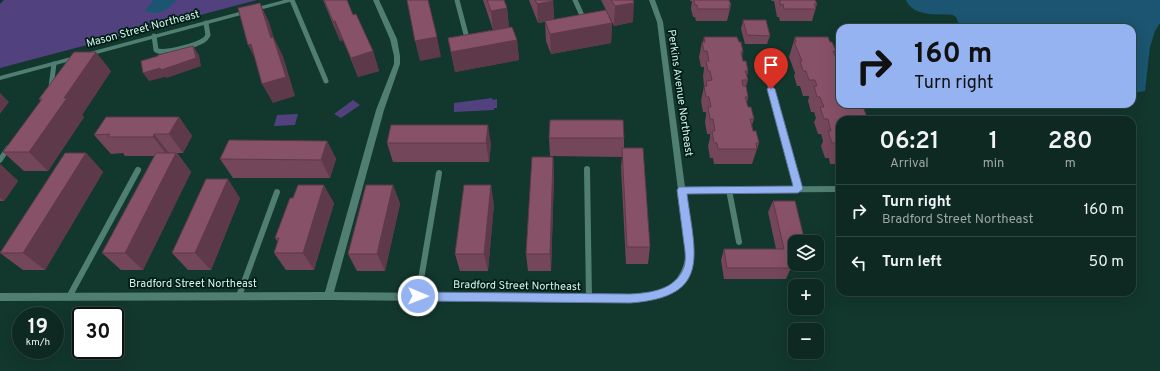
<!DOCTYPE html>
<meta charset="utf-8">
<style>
:root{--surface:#0e2922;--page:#17312a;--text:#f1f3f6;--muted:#9ba6a5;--line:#2e4540}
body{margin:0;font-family:Overpass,sans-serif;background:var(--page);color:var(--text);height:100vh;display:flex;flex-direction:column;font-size:15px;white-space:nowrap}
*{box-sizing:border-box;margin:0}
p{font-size:13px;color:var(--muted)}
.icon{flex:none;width:22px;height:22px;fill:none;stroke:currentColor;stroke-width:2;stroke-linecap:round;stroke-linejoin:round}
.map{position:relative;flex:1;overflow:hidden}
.drawer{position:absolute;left:836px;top:116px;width:300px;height:180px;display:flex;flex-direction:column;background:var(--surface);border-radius:12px;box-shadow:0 4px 16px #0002,0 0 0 1px var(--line)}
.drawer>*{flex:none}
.banner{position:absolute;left:836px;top:24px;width:300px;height:84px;border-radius:12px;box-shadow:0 4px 16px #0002,0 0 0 1px var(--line);background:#95b2f1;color:#111;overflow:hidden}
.buttons{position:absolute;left:788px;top:235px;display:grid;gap:8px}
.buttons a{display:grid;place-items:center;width:36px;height:36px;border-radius:8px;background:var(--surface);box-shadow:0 4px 16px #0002,0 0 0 1px var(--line);font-size:20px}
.speed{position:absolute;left:12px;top:307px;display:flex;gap:8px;font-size:20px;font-weight:700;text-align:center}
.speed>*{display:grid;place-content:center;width:52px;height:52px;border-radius:50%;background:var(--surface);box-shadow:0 4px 16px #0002,0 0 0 1px var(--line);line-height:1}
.speed small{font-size:10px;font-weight:400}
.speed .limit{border:2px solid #111;border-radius:6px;background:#fff;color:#111}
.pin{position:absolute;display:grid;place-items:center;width:34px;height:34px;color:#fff;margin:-41px -17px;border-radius:50% 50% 50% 0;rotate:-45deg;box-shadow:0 0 4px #0007}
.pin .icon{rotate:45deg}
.me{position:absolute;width:44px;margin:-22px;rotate:91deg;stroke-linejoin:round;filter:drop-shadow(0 0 3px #0008)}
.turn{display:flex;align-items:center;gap:14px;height:84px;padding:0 12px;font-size:18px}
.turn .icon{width:52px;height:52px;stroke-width:2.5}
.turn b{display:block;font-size:28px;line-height:34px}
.eta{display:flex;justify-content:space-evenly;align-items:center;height:68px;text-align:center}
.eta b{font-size:24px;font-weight:600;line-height:28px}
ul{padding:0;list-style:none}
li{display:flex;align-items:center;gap:12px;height:52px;padding:0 12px;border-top:1px solid var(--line)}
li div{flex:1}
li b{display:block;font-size:15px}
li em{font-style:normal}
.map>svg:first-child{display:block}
.green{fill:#51417f}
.water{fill:#1b5571}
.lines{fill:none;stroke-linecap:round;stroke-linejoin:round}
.service-far1{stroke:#507f71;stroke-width:5}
.service{stroke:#507f71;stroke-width:6}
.minor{fill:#507f71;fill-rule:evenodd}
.wall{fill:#744659}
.shaded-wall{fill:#5e3949}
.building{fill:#875168;stroke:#5e3949}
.route{fill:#95b2f1;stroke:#61749d}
.labels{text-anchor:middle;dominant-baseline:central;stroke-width:3.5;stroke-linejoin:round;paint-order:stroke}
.street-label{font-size:11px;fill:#d3f6ea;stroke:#011d16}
</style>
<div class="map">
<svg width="1160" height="371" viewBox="0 0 1160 371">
<rect width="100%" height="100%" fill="#12372d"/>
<!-- green -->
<path class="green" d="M4,0H257L0,68V4Z
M492,98L493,100L497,99V108H494V110L454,112V103Z
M353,100L360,105L341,118L334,114Z
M298,114L295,125L274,126L277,115Z"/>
<!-- water -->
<path class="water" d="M153,0H176C167,11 158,16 145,11Z
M906,0H1160V23L1155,31L1150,47L1145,91L1132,93V28H960L956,17L953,15C937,14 913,17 906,0Z"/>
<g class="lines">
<!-- service-far1 -->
<path class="service-far1" d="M292,0L326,81
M457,0L468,42
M575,0L585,22
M154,36L156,50C163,55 197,45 204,40C206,39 207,37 208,35L206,23
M763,60L791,165
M51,87L54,64
M0,160L8,148"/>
<!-- service -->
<path class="service" d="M791,164L798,189
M587,169L589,298
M729,190L739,242
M239,296L277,192
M69,297L138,170
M418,297L439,173"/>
<!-- minor -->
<path class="minor" d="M284,0H294L293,1L0,80V76Z
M373,0H379L397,39L400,56V64L384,110L334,292L630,295C661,292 680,289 686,254L657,22L649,0H655L663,22L685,187L840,186V192L686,193C694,254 711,296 630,303L328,300L0,301V293L325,292L376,110L394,64V56L390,39Z"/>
</g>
<!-- wall -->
<path class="wall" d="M323,0H347L353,15L373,51L379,71L358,77L343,40L340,41Z
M483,0H504L507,8L509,27L517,40L519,60L455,72L448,38L493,30Z
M529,0H553L554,20L612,23L611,43L551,54L546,41L545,22L538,23Z
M601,0H633V22L614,26Z
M690,0H729L731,5L727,21H696L695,17H693L691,9L692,1H690Z
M771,0H815L817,4L812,21H780L779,17H777L774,1H772Z
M743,20L770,36L767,44H745L741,29Z
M704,37L739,42L743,52L742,57L743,61L748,71L747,76L748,80L746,86L748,97L747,103L748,107L754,119L752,125L753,131L759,143L752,164H714L713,158H710L708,146L710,138V134H707L705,122L706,115V112H703L701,101L704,86L703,76L704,69V67H701L699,57L702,42H703Z
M795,37L830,42L836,51L835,55L840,104L860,107L868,119V120H840V164H830L829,158H825L821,146L823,141L821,134H818L814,122L816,118L814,112H811L808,101L809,97V96H803L800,86H797L794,76L795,73L789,57Z
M111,71L82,115L84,117L48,171H24L3,152L41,101L39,99Z
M179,117L192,136L183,153H177L191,172L143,270H121L102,253L155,156H125L123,153L111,154L94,135Z
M391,125L491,144L489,162H393L387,143Z
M549,138H624V148L650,247L648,264H626L621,167L622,157L550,156Z
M327,141L336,159L330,178H233L220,159Z
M86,153L103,172L45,270H23L0,253Z
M553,157L554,176L551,271H528L526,254Z
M0,164L18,181L4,201H0Z
M393,185L400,204L385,271H357L348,254Z
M240,198L211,270H188L172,253Z
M773,201L795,242V262H790L791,268L786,279H724L721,260L724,249H776L768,212Z
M334,203L314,270H286L274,253L278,242L275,238Z
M494,204L488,271H460L455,254Z"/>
<!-- shaded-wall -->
<path class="shaded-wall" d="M553,1L554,20L538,23L537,4Z
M260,3L269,22L274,38L283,56L295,96L273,103L262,84Z
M634,3L633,22L614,26L615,6Z
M507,8L509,28L493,31L491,11Z
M333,21H335L343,40L340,41Z
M612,23L611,43L551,54L550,34Z
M437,37L441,57L420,61L415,41Z
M517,40L519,60L455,72L451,52Z
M251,44L258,64L248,45Z
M193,46L199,55L201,66L167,78L165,77L149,81L143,73Z
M373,51L379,71L358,77L351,58Z
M96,52L111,71L82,115L84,117L48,171L29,152L64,98Z
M0,93L9,102L0,114Z
M179,117L192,136L183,153L169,134Z
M488,125L491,144L489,162L486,143Z
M154,134L169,153L168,156L153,137Z
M327,141L336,159L330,178L321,160Z
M86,153L103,172L45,270L23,253Z
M176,153L191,172L143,270L125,253Z
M553,157L554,176L551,271L550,254Z
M0,164L18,181L4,201L0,198Z
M228,179L240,198L211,270L195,253Z
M324,185L334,203L314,270L303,253Z
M393,185L400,204L385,271L377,254Z
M491,185L494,204L488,271L484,254Z"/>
<!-- building -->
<path class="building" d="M324,0H347L353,15L356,14L373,51L351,58L335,21H333Z
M407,0H428L437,37L415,41Z
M487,0H504L507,8L491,11Z
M535,0H553V1L537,4Z
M611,0H633L634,3L615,6Z
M694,0H729L731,5H729L730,9H698L697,5H695Z
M780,0H815L817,4H814L816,9H784L783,4L780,5Z
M260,3L271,38L273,37L286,77L262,84L251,44L248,45L238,8Z
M606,10L612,23L550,34L545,21Z
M743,20H766L770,36L747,35Z
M512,27L517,40L451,52L448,38Z
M704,37H737L739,42H741L743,52H741L743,61H746L748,71H745L748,80H742L743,86H746L748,97H745L748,107H751L754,119H750L753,131H756L759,143H756L757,149H718L717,143H714L712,131H715L713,119H710L708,107H711L709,97H706L704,86H707L706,81L712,80L710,71H708L706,61H709L707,51H704L702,42H705Z
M795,37H828L830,42H832L836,51H833L837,61H840V104H859L860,107H863L868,119H865V120H840V149H838L835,143H832L828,131H831L828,119H824L820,107H824L820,97H817L814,86H817L815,80H809L806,71H803L800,61H802L794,42H796Z
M193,46L196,58L161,70L160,68L143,73L141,61L158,56V55Z
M74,52H96L64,98H67L29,152H3L42,99H39Z
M106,117H179L169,134H154L153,137H108L110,134L94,135Z
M550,120H623L624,138H549Z
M391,125H488L486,143H387Z
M229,140L327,141L321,160L220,159Z
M622,148H643L650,247H627Z
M65,153H86L23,253H0Z
M156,153H176L125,253H102Z
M532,157H553L550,254H526Z
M206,179H228L195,253H172Z
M298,185H324L303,253H274L279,238H275L290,198H293Z
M366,185H393L377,254H348Z
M464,185H491L484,254H455Z
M773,201H795L805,242H795V251H787L791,268H727L724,249H784Z"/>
<!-- route -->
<path class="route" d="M771,86L775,89L803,189L798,193L687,194C695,255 712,297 630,303L418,301L414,300L413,296L414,293L418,292L630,294C650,293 676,290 684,267C687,257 684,246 683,236C681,221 679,205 677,190L679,187L793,186L767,89Z"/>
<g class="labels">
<!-- street labels -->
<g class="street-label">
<text transform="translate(143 29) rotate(-15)">Mason Street Northeast</text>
<text transform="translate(680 93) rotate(82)">Perkins Avenue Northeast</text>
<text x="193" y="284">Bradford Street Northeast</text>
<text transform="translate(517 286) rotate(1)">Bradford Street Northeast</text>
</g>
</g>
</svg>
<div class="buttons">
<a><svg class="icon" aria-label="layers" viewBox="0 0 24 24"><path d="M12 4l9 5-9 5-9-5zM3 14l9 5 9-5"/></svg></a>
<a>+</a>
<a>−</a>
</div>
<div class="speed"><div>19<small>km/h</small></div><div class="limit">30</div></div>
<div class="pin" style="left:771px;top:89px;background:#d93025"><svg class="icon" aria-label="arrive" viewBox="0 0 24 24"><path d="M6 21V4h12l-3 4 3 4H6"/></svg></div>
<svg class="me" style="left:418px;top:296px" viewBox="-20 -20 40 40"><circle r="17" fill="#95b2f1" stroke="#fff" stroke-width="3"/><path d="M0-11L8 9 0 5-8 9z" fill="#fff"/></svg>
<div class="banner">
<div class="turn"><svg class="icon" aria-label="right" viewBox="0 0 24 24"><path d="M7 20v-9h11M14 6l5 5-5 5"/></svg><div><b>160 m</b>Turn right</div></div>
</div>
<section class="drawer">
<div class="eta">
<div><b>06:21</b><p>Arrival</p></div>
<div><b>1</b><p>min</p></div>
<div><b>280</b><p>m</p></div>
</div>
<ul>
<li><svg class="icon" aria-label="right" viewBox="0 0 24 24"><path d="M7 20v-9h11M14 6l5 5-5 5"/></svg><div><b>Turn right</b><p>Bradford Street Northeast</p></div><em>160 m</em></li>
<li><svg class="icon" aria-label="left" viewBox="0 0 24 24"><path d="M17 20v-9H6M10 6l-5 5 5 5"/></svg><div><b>Turn left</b></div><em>50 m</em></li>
</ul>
</section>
</div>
